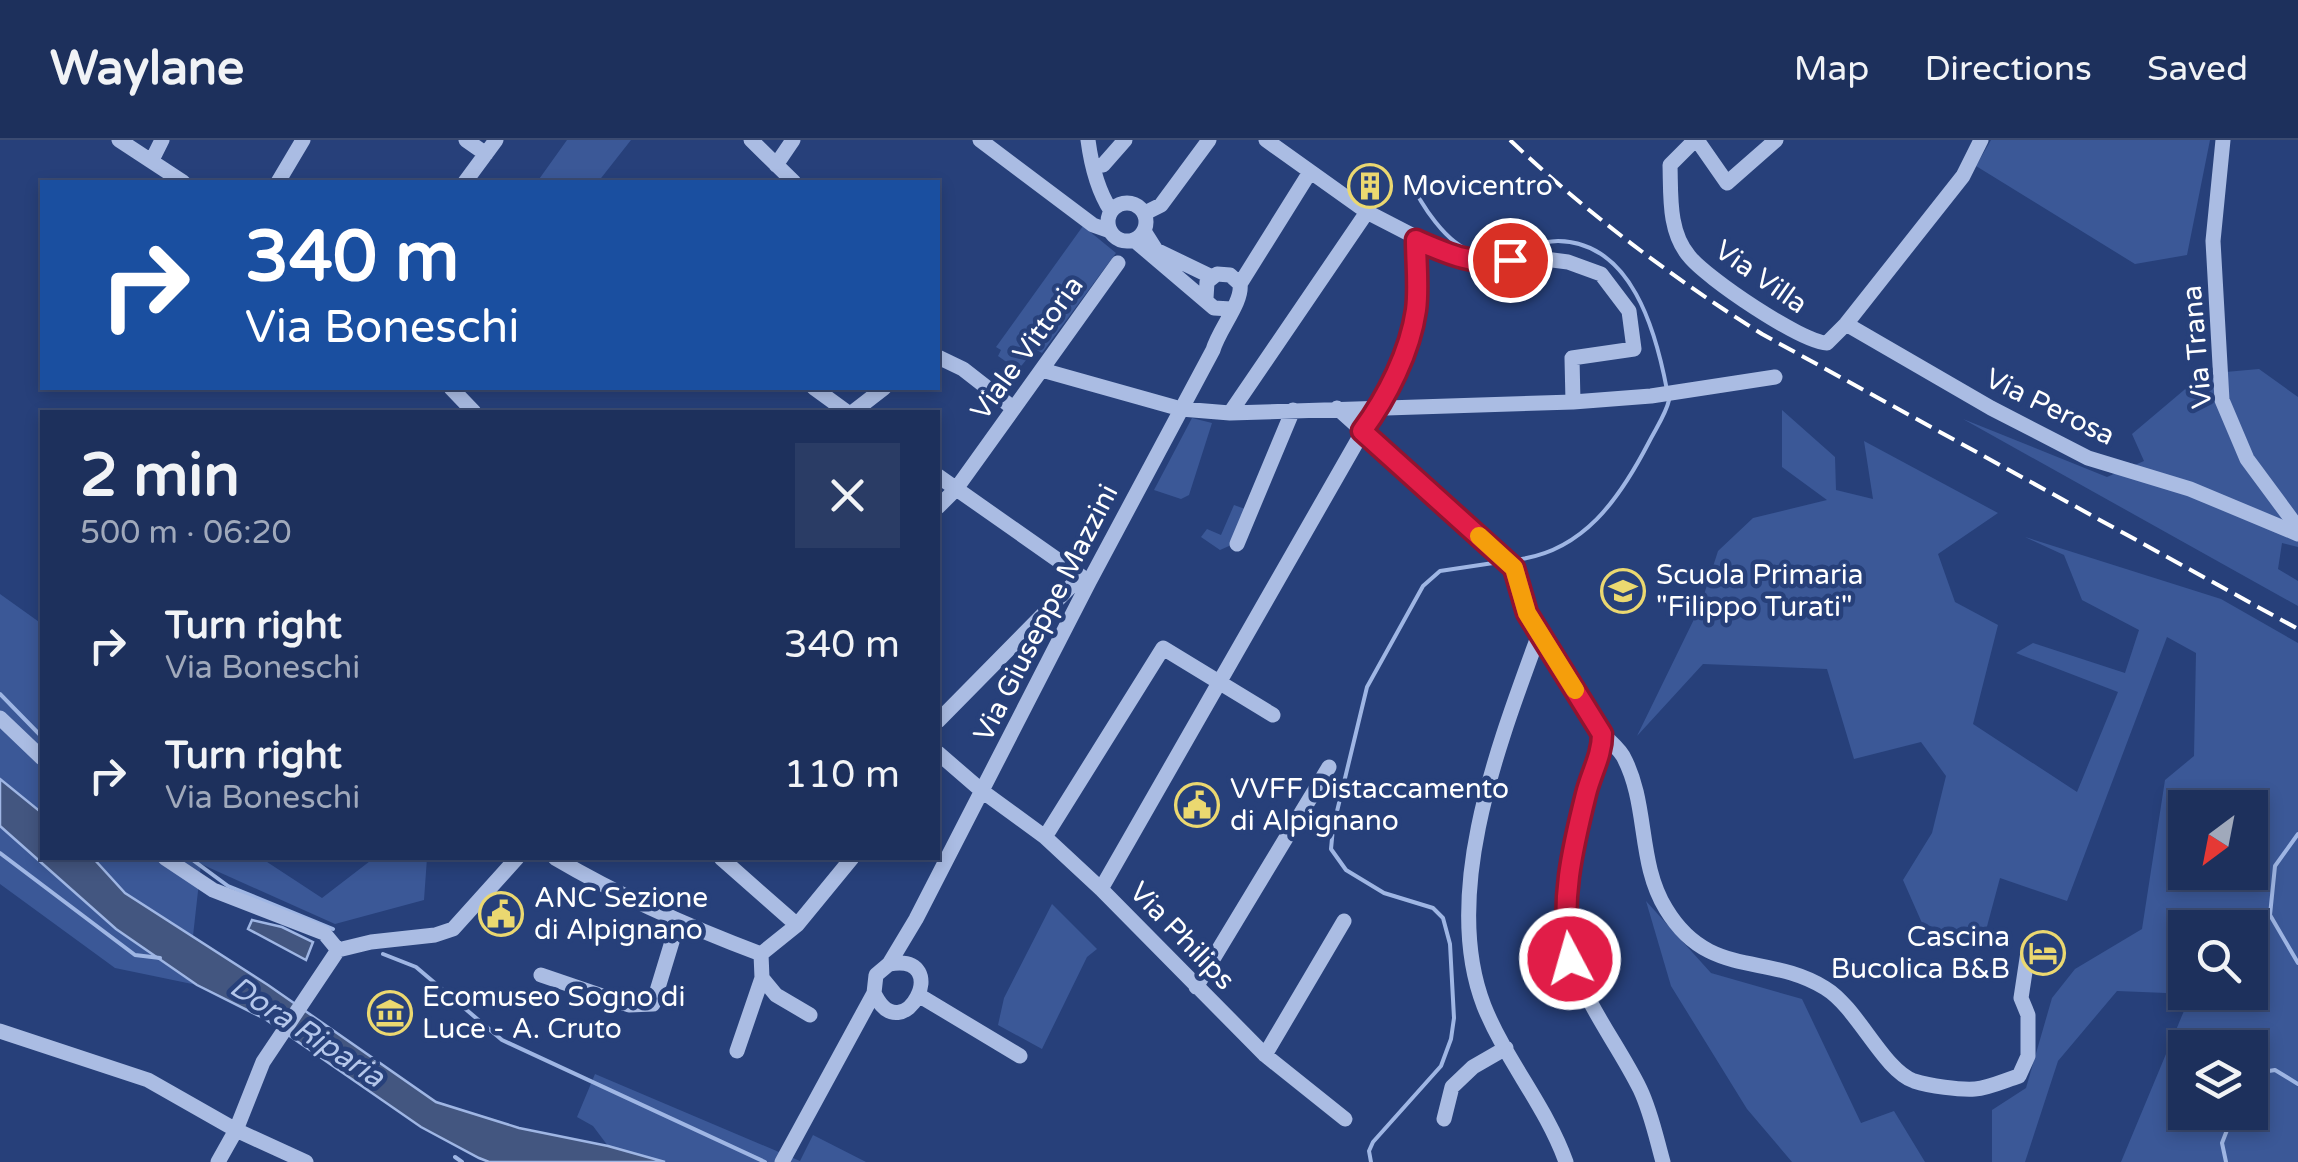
<!DOCTYPE html>
<meta charset="utf-8">
<style>
:root{--surface:#1d305c;--page:#2a3c65;--text:#f1f3f6;--muted:#a0a9bb;--line:#3b4b72}
body{margin:0;font-family:"Varela Round",sans-serif;background:var(--page);color:var(--text);height:100vh;display:flex;flex-direction:column;font-size:38px;white-space:nowrap}
*{box-sizing:border-box;margin:0}
p{font-size:32px;color:var(--muted)}
.icon{flex:none;width:55px;height:55px;fill:none;stroke:currentColor;stroke-width:2;stroke-linecap:round;stroke-linejoin:round}
.map{position:relative;flex:1;overflow:hidden}
.side{position:absolute;left:40px;top:270px;width:900px;height:450px;display:flex;flex-direction:column;background:var(--surface);border-radius:0px;box-shadow:0 5px 15px #0003,0 0 0 2px var(--line)}
.side>*{flex:none}
.guide{position:absolute;left:40px;top:40px;width:900px;height:210px;border-radius:0px;box-shadow:0 5px 15px #0003,0 0 0 2px var(--line);background:#1a4fa0;color:#fff;overflow:hidden}
.needle{width:65px;rotate:212deg}
.buttons{position:absolute;left:2168px;top:650px;display:grid;gap:20px}
.buttons a{display:grid;place-items:center;width:100px;height:100px;border-radius:0px;background:var(--surface);box-shadow:0 5px 15px #0003,0 0 0 2px var(--line);font-size:50px}
.pin{position:absolute;display:grid;place-items:center;width:85px;height:85px;color:#fff;margin:-42px;border:5px solid #fff;border-radius:50%;box-shadow:0 2px 10px #0007}
.me{position:absolute;width:110px;margin:-55px;rotate:354deg;stroke-linejoin:round;filter:drop-shadow(0 0 8px #0008)}
.turn{display:flex;align-items:center;gap:35px;height:210px;padding:0 40px;font-size:45px}
.turn .icon{width:130px;height:130px;stroke-width:2.5}
.turn b{display:block;font-size:70px;line-height:85px}
.round{display:grid;place-items:center;flex:none;width:105px;height:105px;border-radius:0px;background:var(--page)}
.headline{display:flex;align-items:center;justify-content:space-between;height:170px;padding:0 40px}
h1{font-size:60px;font-weight:700;line-height:75px}
ul{padding:0;list-style:none}
li{display:flex;align-items:center;gap:30px;height:130px;padding:0 40px}
li div{flex:1}
li b{display:block;font-size:38px}
li em{font-style:normal}
header{display:flex;align-items:center;gap:60px;box-sizing:border-box;height:140px;padding:0 50px;background:var(--surface);border-bottom:2px solid var(--line)}
header strong{font-size:48px}
nav{display:flex;gap:55px;margin-inline-start:auto;font-size:35px}
.map>svg:first-child{display:block}
.green{fill:#3b5897;fill-rule:evenodd}
.water{fill:#435680;stroke:#9fb6e4;stroke-width:2.5}
.lines{fill:none;stroke-linecap:round;stroke-linejoin:round}
.stream{stroke:#9fb6e4;stroke-width:4}
.minor{stroke:#aabce3;stroke-width:15}
.rail{stroke:#fff;stroke-width:4;stroke-dasharray:18 8;stroke-linecap:butt}
.route-casing{stroke:#92132f;stroke-width:25}
.route{stroke:#e11d48;stroke-width:18}
.slow{stroke:#f59e0b;stroke-width:18}
.labels{text-anchor:middle;dominant-baseline:central;stroke-width:9;stroke-linejoin:round;paint-order:stroke}
.poi-label{font-size:28px;fill:#fff;stroke:#27407a;text-anchor:start}
.street-label{font-size:28px;fill:#fff;stroke:#27407a}
.water-label{font-size:30px;font-style:italic;fill:#b5c7eb;stroke:#27407a}
</style>
<header>
<strong>Waylane</strong>
<nav><a>Map</a><a>Directions</a><a>Saved</a></nav>
</header>
<div class="map">
<svg width="2298" height="1022" viewBox="0 0 2298 1022">
<rect width="100%" height="100%" fill="#27407a"/>
<!-- green -->
<path class="green" d="M567,0H631L598,42H537Z
M1991,0H2210L2187,115L2135,124L1976,26Z
M1083,86L1116,113L1042,213L1035,209L1018,230L998,216L1001,210L996,207Z
M2259,229L2298,257V407L2282,403L2278,429L2298,441V466L1963,279L2107,337L2144,321L2132,294L2203,234Z
M1782,270L1835,317L1836,350L1873,359L1864,301L1998,373L1938,414L1955,462L1998,485L1973,584L2077,652L2118,552L2016,513L2033,503L2125,533L2139,490L2082,460L2064,415L2025,397L2221,459L2298,503V1022H2121L2191,854L2117,851L2058,921L2025,1022H1992V970L2026,948L2052,858L2075,829L2142,789L2165,640L2194,616L2196,513L2167,497L2067,761L2000,738L1982,805L1922,783L1903,740L1932,693L1946,636L1921,602L1854,619L1827,529L1703,524L1637,596L1700,467L1718,411L1753,378L1827,360L1782,327ZM2185,668H2250V732H2185ZM2185,788H2250V852H2185ZM2185,908H2250V972H2185Z
M1192,278L1212,283L1189,355L1181,359L1154,350Z
M1234,365L1245,369L1229,406L1220,410L1201,397L1207,389L1221,395Z
M0,454L42,484V673L0,639Z
M0,685L116,789L197,845L115,828L0,744Z
M93,718H261L322,758L374,718H427L424,760L335,784L201,724L193,796L125,753Z
M1646,761L1711,833L1802,859L1861,983L1894,971L1925,1022H1792L1747,969L1671,846Z
M1052,764L1097,809L1087,817L1042,909L998,885L1004,858Z
M595,934L800,1021L813,995L866,1022H665L608,1006L593,986L577,977Z"/>
<!-- water -->
<path class="water" d="M0,639L42,673V718H93L125,753L268,845L436,962L519,988L608,1006L665,1022H489L479,1018L421,987L265,879L197,845L116,789L0,686Z
M252,780L282,787L313,802L306,820L248,789Z"/>
<g class="lines">
<!-- stream -->
<path class="stream" d="M1410,39C1420,64 1447,105 1474,112C1503,119 1530,101 1558,101C1632,102 1656,192 1667,250
M1514,420C1583,413 1620,358 1649,302C1656,288 1666,274 1669,260
M0,554L42,597
M2298,694L2275,726L2270,775L2298,823
M0,713L135,815L160,818
M190,718L228,746L333,789
M383,814L416,827L502,900L765,1022
M2250,934L2275,930L2298,944
M455,1017L462,1022
M1371,1022L1369,1011L1373,1002L1441,926L1451,899L1454,878L1450,804L1443,778L1433,768L1384,753L1346,730L1331,709L1333,688L1367,547L1423,446L1440,431L1500,422
M2226,1022L2222,1003L2234,972"/>
<!-- minor -->
<path class="minor" d="M119,0L183,42
M466,0L486,14
M751,0L794,42
M980,0L1093,85L1110,91
M1088,0C1091,23 1098,51 1111,71
M1266,0L1367,72L1458,119L1489,124L1529,117L1568,122L1601,134L1629,171L1634,209L1572,218L1573,262
M1695,0L1670,25C1671,55 1668,91 1689,116C1706,138 1801,202 1827,203L1846,184L1963,36L1981,0
M1697,0L1727,43L1776,0
M2223,0L2213,101L2222,260L2247,319L2298,388
M152,20L162,0
M776,25L793,0
M1103,25L1125,0
M278,42L303,0
M465,42L496,0
M1108 82a19 19 0 1 1 38 0a19 19 0 1 1-38 0Z
M1145,73L1161,65L1209,0
M1144,91L1156,110L1212,137
M1134,100L1214,168L1231,169
M1240,144L1310,32
M1846,184L1991,268L2088,318L2190,349L2298,394
M938,217L963,229L1013,268
M1042,230L1181,269L1230,273L1573,262L1651,256L1775,237
M451,248L474,272
M814,248L847,272
M1337,268L1514,427L1527,473L1602,594C1602,615 1592,632 1586,653C1575,694 1560,745 1565,789C1572,849 1614,896 1640,949C1651,972 1656,997 1663,1022
M853,272L884,248
M1230,273L1367,72
M938,336L1089,442
M938,367L956,349L1118,123
M1237,404L1293,270
M1539,494C1500,601 1440,753 1484,866C1506,921 1546,966 1566,1022
M0,578L42,618
M938,581L1081,436
M1602,594C1609,600 1618,608 1623,616C1649,664 1637,722 1666,769C1709,840 1767,812 1825,848C1858,868 1883,930 1914,941C1930,946 1959,950 1975,949C1989,948 2006,940 2019,936L2028,916V875L2021,858L2028,812
M938,613L982,651L1045,697L1101,749L1265,915L1345,979
M1045,697L1163,508L1273,575
M165,718L213,750L324,793L338,810
M555,718C621,757 689,787 761,814
M721,718L797,785
M1101,749L1363,291C1387,257 1411,212 1416,170C1419,148 1416,122 1416,100
M338,810L371,802L435,795L453,789L517,718
M761,814L797,785L852,718
M541,835L629,865L653,864L678,782
M762,838L776,855L810,875
M1196,847L1329,627
M874,853C903,914 955,812 889,824
M920,856L1020,916
M0,891L148,940L236,990L306,1022
M737,911L762,838L761,814
M1265,915L1344,781
M1444,979L1452,947L1473,927L1506,908
M218,1022L236,990L263,922L338,810
M782,1022L874,853L876,835L889,824L916,779L1089,442L1213,210C1219,189 1243,162 1240,144L1230,135L1217,134L1207,142L1206,158"/>
<!-- rail -->
<path class="rail" d="M1510,0C1588,74 1671,137 1762,194L2298,489"/>
</g>
<g class="lines">
<!-- route casing -->
<g class="route-casing">
<path id="route" d="M1510,120C1474,126 1448,114 1416,100C1416,123 1419,148 1416,170C1410,212 1387,257 1362,291L1514,428L1527,473L1602,594C1602,616 1591,633 1586,654C1572,710 1560,762 1570,819"/>
</g>
<!-- route -->
<use href="#route" class="route"/>
<!-- slow -->
<path class="slow" d="M1479,396L1514,428L1527,473L1575,550"/>
</g>
<!-- icons -->
<defs>
<g id="building-ring" transform="scale(2.25)"><circle r="9.5" fill="#27407a" stroke="#ebd870" stroke-width="1.5"/><path d="M-4-6H4V6H1V3H-1V6H-4ZM-2.5-4.3h1.7v1.8h-1.7ZM.8-4.3h1.7v1.8H.8ZM-2.5-1h1.7V.8h-1.7ZM.8-1h1.7V.8H.8Z" fill="#ebd870"/></g>
<g id="school-ring" transform="scale(2.25)"><circle r="9.5" fill="#27407a" stroke="#ebd870" stroke-width="1.5"/><path d="M0-5L7-2L0 1L-7-2ZM-4 1L0 2.5L4 1V4Q0 6-4 4Z" fill="#ebd870"/></g>
<g id="civic-ring" transform="scale(2.25)"><circle r="9.5" fill="#27407a" stroke="#ebd870" stroke-width="1.5"/><path d="M-.6-6.5H3V-4.5H.6V-3L4-1V1h2V6H-6V1h2V-1L-.6-3ZM-1.2 2.5V6h2.4V2.5Z" fill="#ebd870"/></g>
<g id="hotel-ring" transform="scale(2.25)"><circle r="9.5" fill="#27407a" stroke="#ebd870" stroke-width="1.5"/><path d="M-6-4.5h1.5V1H6V5H4.5V3h-9V5H-6ZM-4 0a1.8 1.8 0 1 1 3.6 0ZM.5 0V-2.5h3Q6-2.5 6 0Z" fill="#ebd870"/></g>
<g id="museum-ring" transform="scale(2.25)"><circle r="9.5" fill="#27407a" stroke="#ebd870" stroke-width="1.5"/><path d="M0-6L6-3V-2H-6V-3ZM-5-1h2V3h-2ZM-1-1h2V3h-2ZM3-1h2V3H3ZM-6 4H6V6H-6Z" fill="#ebd870"/></g>
</defs>
<g fill-rule="evenodd">
<use href="#building-ring" x="1370" y="46"/>
<use href="#school-ring" x="1623" y="451"/>
<use href="#civic-ring" x="1197" y="665"/>
<use href="#civic-ring" x="501" y="774"/>
<use href="#hotel-ring" x="2043" y="813"/>
<use href="#museum-ring" x="390" y="873"/>
</g>
<g class="labels">
<!-- poi labels -->
<g class="poi-label">
<text x="1402" y="46">Movicentro</text>
<text x="1656" y="435">Scuola Primaria<tspan x="1656" dy="32">"Filippo Turati"</tspan></text>
<text x="1230" y="649">VVFF Distaccamento<tspan x="1230" dy="32">di Alpignano</tspan></text>
<text x="534" y="758">ANC Sezione<tspan x="534" dy="32">di Alpignano</tspan></text>
<text x="2010" y="797" text-anchor="end">Cascina<tspan x="2010" dy="32">Bucolica B&amp;B</tspan></text>
<text x="422" y="857">Ecomuseo Sogno di<tspan x="422" dy="32">Luce - A. Cruto</tspan></text>
</g>
<!-- street labels -->
<g class="street-label">
<text transform="translate(1761 137) rotate(35)">Via Villa</text>
<text transform="translate(2197 207) rotate(-95)">Via Trana</text>
<text transform="translate(1027 208) rotate(-54)">Viale Vittoria</text>
<text transform="translate(2050 267) rotate(26)">Via Perosa</text>
<text transform="translate(1046 473) rotate(-63)">Via Giuseppe Mazzini</text>
<text transform="translate(1182 796) rotate(46)">Via Philips</text>
</g>
<!-- water labels -->
<g class="water-label">
<text transform="translate(307 892) rotate(33)">Dora Riparia</text>
</g>
</g>
</svg>
<div class="buttons">
<a><svg class="needle" viewBox="-14 -14 28 28"><path d="M0-13l5 13h-10z" fill="#e53935"/><path d="M0 13l5-13h-10z" fill="#a0a9bb"/></svg></a>
<a><svg class="icon" aria-label="search" viewBox="0 0 24 24"><circle cx="10" cy="10" r="6"/><path d="M15 15l6 6"/></svg></a>
<a><svg class="icon" aria-label="layers" viewBox="0 0 24 24"><path d="M12 4l9 5-9 5-9-5zM3 14l9 5 9-5"/></svg></a>
</div>
<div class="pin" style="left:1510px;top:120px;background:#d93025"><svg class="icon" aria-label="arrive" viewBox="0 0 24 24"><path d="M6 21V4h12l-3 4 3 4H6"/></svg></div>
<svg class="me" style="left:1570px;top:819px" viewBox="-20 -20 40 40"><circle r="17" fill="#e11d48" stroke="#fff" stroke-width="3"/><path d="M0-11L8 9 0 5-8 9z" fill="#fff"/></svg>
<div class="guide">
<div class="turn"><svg class="icon" aria-label="right" viewBox="0 0 24 24"><path d="M7 20v-9h11M14 6l5 5-5 5"/></svg><div><b>340 m</b>Via Boneschi</div></div>
</div>
<section class="side">
<div class="headline"><div><h1>2 min</h1><p>500 m · 06:20</p></div><a class="round"><svg class="icon" aria-label="close" viewBox="0 0 24 24"><path d="M6 6l12 12M18 6L6 18"/></svg></a></div>
<ul>
<li><svg class="icon" aria-label="right" viewBox="0 0 24 24"><path d="M7 20v-9h11M14 6l5 5-5 5"/></svg><div><b>Turn right</b><p>Via Boneschi</p></div><em>340 m</em></li>
<li><svg class="icon" aria-label="right" viewBox="0 0 24 24"><path d="M7 20v-9h11M14 6l5 5-5 5"/></svg><div><b>Turn right</b><p>Via Boneschi</p></div><em>110 m</em></li>
</ul>
</section>
</div>
